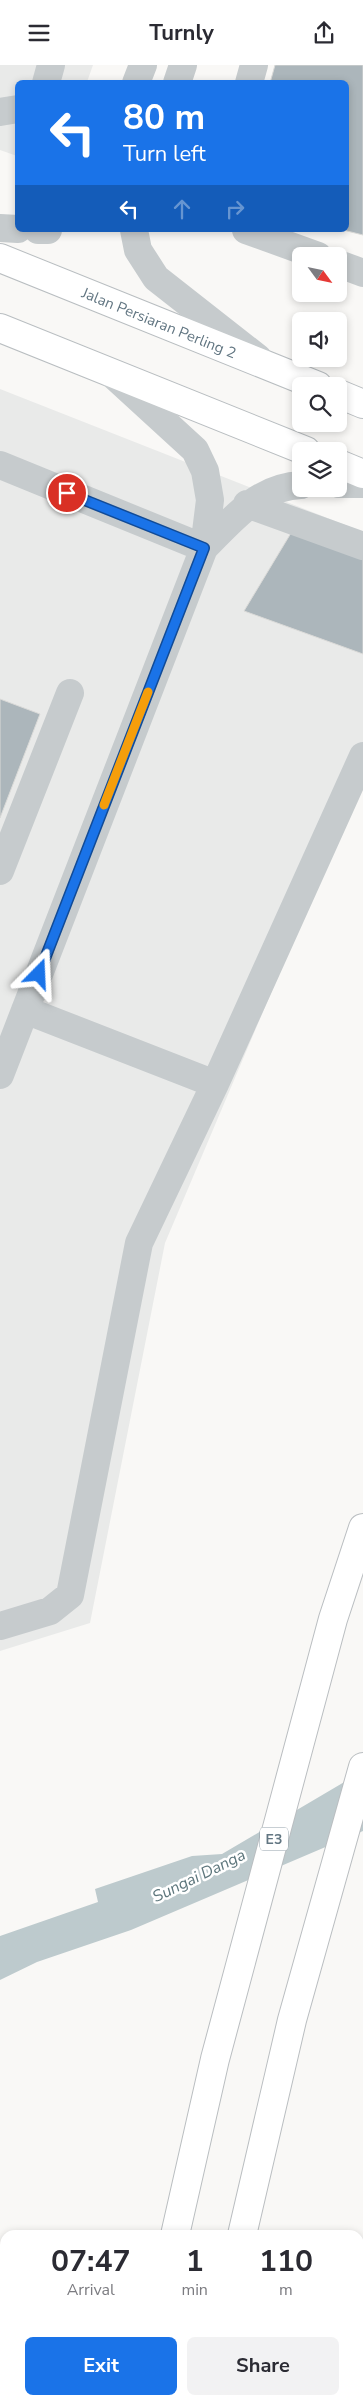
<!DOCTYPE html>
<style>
:root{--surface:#fff;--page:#f2f2f3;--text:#2b2b33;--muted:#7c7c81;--accent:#1a73e8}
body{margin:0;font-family:"Nunito Sans",sans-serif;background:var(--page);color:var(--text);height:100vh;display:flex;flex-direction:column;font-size:19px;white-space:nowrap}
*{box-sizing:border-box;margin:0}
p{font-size:16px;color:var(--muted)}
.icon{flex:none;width:28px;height:28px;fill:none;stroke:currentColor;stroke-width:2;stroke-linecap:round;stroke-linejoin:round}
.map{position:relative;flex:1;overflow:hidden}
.drawer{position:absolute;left:0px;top:2165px;width:364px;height:175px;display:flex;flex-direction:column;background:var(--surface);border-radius:15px 15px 0 0;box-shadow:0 2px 8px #0003}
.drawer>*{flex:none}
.top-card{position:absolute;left:15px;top:15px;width:334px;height:152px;border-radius:8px;box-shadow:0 2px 8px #0003;background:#1a73e8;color:#fff;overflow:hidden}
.needle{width:32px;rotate:123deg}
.controls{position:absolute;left:292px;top:182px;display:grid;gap:10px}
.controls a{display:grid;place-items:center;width:55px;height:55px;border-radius:8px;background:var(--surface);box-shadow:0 2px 8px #0003;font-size:25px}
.pin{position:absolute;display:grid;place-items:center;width:42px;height:42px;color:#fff;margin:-21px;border:2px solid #fff;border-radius:50%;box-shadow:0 1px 5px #0007}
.me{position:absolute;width:55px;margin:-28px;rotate:21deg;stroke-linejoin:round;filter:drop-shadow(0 0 4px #0008)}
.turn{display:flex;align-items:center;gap:18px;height:105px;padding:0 25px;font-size:22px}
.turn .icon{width:65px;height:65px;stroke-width:2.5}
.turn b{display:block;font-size:35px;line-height:42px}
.lanes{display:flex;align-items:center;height:48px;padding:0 25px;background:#0003;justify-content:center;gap:25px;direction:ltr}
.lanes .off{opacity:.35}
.eta{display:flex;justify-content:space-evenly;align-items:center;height:85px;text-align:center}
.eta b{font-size:30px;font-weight:700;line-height:35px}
.action{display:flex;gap:10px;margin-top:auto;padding:10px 25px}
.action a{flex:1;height:58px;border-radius:8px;background:var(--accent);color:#fff;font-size:20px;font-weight:700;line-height:58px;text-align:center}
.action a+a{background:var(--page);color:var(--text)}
header{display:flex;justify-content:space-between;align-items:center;height:65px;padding:0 25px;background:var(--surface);font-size:22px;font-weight:700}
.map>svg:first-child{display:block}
.built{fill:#e9eae9}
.water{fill:#bdcacd}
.building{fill:#acb6bb;stroke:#dadad8}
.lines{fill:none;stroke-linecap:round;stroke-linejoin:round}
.major-casing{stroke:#b9bec1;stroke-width:30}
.highway-casing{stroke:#babec1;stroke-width:30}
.minor{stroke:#c6cbcd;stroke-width:28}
.major{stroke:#fff;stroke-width:28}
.highway{stroke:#fff;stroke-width:28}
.route-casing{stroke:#114b97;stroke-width:12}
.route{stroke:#1a73e8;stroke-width:9}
.slow{stroke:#f59e0b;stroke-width:9}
.labels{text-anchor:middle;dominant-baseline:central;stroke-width:5;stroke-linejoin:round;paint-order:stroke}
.shield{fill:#fff;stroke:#919fa8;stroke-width:1}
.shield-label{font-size:14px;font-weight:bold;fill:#627682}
.street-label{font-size:15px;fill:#627682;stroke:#fff}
.water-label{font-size:16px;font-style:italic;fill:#5d767c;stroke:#fff}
</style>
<header><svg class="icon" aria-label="menu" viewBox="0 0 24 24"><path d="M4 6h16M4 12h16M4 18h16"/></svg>Turnly<svg class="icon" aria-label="share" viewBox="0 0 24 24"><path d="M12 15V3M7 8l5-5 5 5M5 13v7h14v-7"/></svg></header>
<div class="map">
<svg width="363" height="2340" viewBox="0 0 363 2340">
<rect width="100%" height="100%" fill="#f9f8f6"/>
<!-- built -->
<path class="built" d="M0,0H93L87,17L18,18L17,91L0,85Z
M0,324L363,467V711L165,1178L90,1558L0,1586Z"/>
<!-- water -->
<path class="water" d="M363,1706V1766L131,1865L37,1897L0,1915V1871L98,1837L95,1824L192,1791L222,1789Z"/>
<!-- building -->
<path class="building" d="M275,0H363V170L343,165H346V18H270Z
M294,463L363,485V589L244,546Z
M0,634L40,649L0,753Z"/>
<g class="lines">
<!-- major casing -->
<g class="major-casing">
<path id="major" d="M0,193L318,321
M0,263L306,386
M339,329L363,339
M339,399L363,409"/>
</g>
<!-- highway casing -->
<g class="highway-casing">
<path id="highway" d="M175,2170L215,1994L333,1554L363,1463
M242,2170L292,1955L363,1702
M137,2340L138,2335
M204,2340L205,2335"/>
</g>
<!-- minor -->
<path class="minor" d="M46,18L51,0
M136,18L143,0
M177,18L183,0
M249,18L254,0
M0,47L18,44
M0,163L18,164
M38,165H48
M134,165L138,185L156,213L258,293
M246,165L318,191
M339,199L363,208
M0,400L204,483
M339,419H363
M247,439L363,481
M204,483C233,454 258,422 301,420
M0,806L70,628
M25,945L215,1019
M0,1010L204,483L210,435L205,406L195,385L112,309
M0,1561L50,1546L70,1530L139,1178L215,1019L363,691"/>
<!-- major -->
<use href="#major" class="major"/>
<!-- highway -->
<use href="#highway" class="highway"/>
</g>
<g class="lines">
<!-- route casing -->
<g class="route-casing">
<path id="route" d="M39,909L204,483L67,428"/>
</g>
<!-- route -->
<use href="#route" class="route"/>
<!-- slow -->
<path class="slow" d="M104,740L148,627"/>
</g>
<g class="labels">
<!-- shield labels -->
<rect class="shield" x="260" y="1762.5" width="28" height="23" rx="4"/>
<g class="shield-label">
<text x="274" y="1774">E3</text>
</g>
<!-- street labels -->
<g class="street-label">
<text transform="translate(159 258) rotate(22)">Jalan Persiaran Perling 2</text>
</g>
<!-- water labels -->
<g class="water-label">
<text transform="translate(199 1811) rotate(-26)">Sungai Danga</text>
</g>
</g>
</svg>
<div class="controls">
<a><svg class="needle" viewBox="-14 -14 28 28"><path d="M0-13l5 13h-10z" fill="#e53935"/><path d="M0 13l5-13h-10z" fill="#7c7c81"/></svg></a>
<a><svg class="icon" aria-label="sound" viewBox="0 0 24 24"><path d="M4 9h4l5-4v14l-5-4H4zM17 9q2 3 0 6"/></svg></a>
<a><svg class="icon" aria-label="search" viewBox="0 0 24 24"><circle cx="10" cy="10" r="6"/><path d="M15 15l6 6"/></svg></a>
<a><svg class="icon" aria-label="layers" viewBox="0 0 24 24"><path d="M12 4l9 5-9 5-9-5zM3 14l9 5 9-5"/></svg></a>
</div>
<div class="pin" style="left:67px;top:428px;background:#d93025"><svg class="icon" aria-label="arrive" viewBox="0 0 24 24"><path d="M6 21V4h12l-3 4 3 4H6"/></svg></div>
<svg class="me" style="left:39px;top:909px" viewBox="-20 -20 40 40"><path d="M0-17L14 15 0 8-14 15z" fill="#1a73e8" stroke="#fff" stroke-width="4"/></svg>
<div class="top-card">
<div class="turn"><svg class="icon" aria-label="left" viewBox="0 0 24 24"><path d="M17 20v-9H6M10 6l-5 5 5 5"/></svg><div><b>80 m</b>Turn left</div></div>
<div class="lanes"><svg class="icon" aria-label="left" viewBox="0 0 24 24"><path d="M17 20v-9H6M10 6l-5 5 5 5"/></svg><svg class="icon off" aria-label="ahead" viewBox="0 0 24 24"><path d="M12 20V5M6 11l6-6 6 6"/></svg><svg class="icon off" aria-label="right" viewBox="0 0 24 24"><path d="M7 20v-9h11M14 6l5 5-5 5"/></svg></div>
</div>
<section class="drawer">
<div class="eta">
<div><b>07:47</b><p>Arrival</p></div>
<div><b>1</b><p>min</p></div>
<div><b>110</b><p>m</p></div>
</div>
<div class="action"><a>Exit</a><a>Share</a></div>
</section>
</div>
